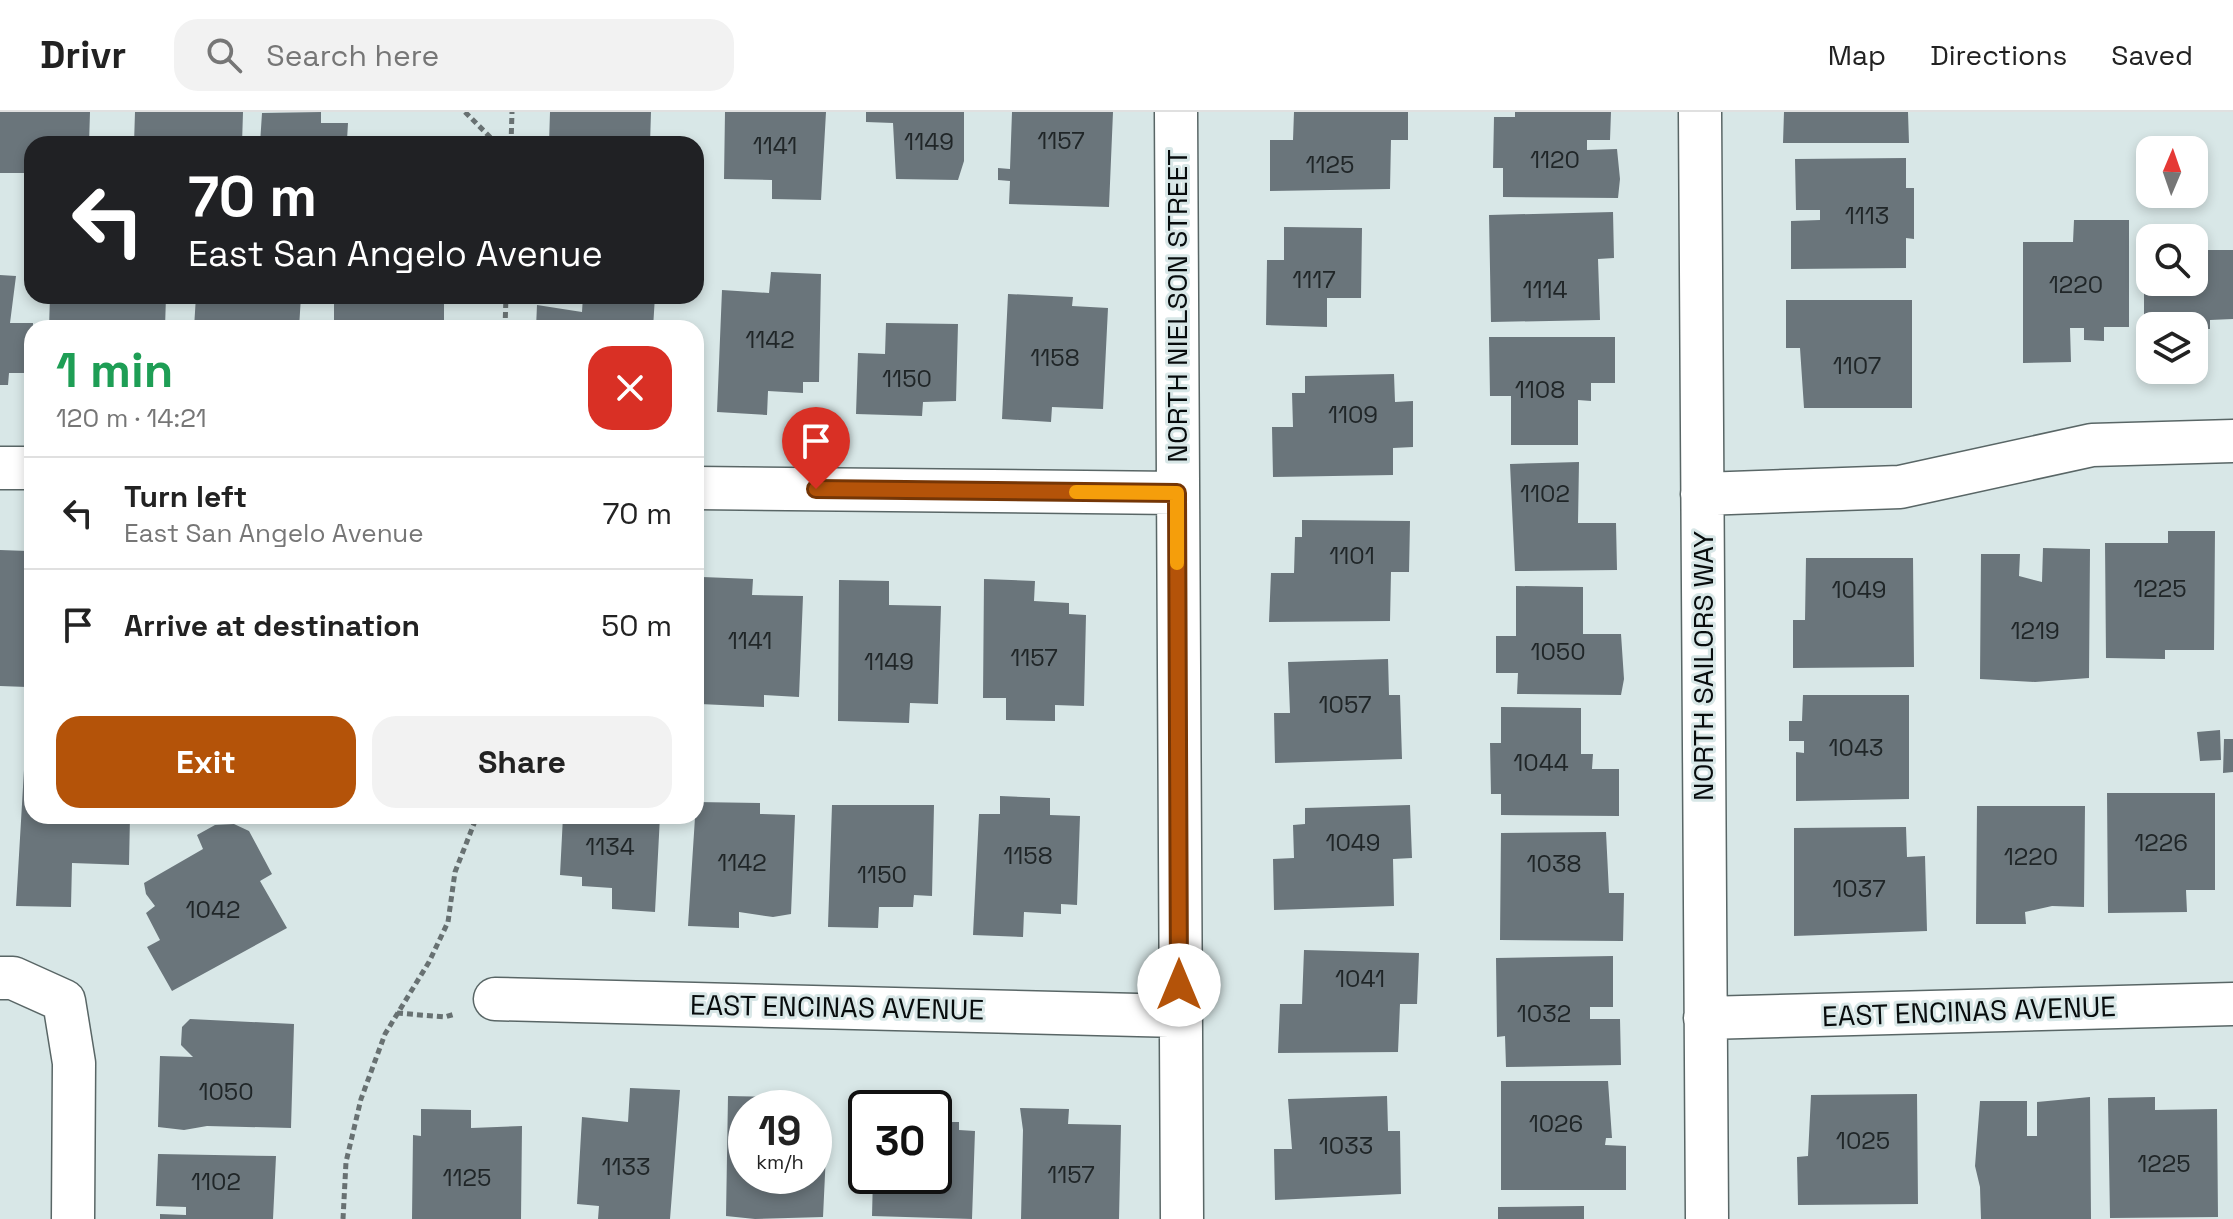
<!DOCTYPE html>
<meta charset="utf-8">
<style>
:root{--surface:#fff;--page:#f2f2f2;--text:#222;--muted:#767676;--line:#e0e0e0;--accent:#b45309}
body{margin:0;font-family:"Space Grotesk",sans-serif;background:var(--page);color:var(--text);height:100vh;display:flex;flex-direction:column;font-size:30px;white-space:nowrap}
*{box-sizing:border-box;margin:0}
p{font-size:26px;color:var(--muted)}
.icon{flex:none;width:44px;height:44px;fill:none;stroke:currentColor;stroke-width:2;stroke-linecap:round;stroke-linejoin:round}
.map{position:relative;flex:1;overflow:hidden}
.panel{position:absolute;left:24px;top:208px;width:680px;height:504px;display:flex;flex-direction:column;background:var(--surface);border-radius:24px;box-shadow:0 4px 12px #0003}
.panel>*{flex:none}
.hud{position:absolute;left:24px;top:24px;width:680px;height:168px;border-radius:24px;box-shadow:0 4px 12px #0003;background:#202124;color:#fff;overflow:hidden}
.needle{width:52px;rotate:2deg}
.buttons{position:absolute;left:2136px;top:24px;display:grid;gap:16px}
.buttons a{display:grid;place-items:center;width:72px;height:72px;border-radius:16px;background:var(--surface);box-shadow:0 4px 12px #0003;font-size:40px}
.speed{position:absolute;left:728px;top:978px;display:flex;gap:16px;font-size:40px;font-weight:700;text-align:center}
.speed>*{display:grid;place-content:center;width:104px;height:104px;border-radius:50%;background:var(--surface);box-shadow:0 4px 12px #0003;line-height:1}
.speed small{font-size:20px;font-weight:400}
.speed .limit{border:4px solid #111;border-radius:12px;background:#fff;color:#111}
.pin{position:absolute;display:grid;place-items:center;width:68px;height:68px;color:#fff;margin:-82px -34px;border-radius:50% 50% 50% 0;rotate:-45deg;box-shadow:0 0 8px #0007}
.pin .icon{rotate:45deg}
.me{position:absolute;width:88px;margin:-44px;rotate:0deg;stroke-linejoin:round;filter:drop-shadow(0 0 6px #0008)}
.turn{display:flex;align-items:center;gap:28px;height:168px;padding:0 32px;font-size:36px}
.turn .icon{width:104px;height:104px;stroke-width:2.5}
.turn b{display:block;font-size:56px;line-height:68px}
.round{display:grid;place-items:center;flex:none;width:84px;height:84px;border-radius:24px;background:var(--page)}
.overview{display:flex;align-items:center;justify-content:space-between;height:136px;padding:0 32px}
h1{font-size:48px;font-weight:600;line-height:60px;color:#1e9e55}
.cta{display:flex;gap:16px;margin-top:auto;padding:16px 32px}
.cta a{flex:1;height:92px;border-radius:24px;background:var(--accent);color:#fff;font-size:32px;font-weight:600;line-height:92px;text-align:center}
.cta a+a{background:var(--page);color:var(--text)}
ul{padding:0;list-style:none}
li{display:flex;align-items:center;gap:24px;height:112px;padding:0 32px;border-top:2px solid var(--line)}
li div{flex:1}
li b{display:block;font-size:30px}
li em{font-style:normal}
header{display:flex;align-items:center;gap:48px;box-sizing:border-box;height:112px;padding:0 40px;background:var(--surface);border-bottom:2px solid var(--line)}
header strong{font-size:38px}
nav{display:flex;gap:44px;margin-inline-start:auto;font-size:28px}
.search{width:560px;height:72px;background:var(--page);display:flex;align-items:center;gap:20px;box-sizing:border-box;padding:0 28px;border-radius:24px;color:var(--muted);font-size:30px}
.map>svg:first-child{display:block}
.building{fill:#6a757b}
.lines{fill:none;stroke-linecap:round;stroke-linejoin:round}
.minor-casing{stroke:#596666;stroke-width:45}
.path{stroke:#687172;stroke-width:5;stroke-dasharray:6 4;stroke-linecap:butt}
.minor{stroke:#fff;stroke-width:42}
.route-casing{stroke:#753606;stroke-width:20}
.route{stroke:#b45309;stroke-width:14}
.slow{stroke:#f59e0b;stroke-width:14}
.labels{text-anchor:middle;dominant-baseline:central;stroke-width:6;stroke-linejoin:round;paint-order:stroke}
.number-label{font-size:24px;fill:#202628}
.street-label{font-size:28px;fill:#080c0d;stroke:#d8e7e7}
</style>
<header>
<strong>Drivr</strong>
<div class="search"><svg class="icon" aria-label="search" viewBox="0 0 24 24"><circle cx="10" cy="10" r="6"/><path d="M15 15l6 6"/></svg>Search here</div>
<nav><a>Map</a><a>Directions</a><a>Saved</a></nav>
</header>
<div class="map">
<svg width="2233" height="1107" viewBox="0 0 2233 1107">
<rect width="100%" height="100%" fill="#d8e7e7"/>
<!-- building -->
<path class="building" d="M0,0H90L89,32H32V61H0Z
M135,0H243L242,32H134Z
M321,0V11H348L347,28L370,32H260L262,1Z
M550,0H651L650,32H549Z
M725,0H826L821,88L772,87V68L724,67Z
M866,0H964V49L958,68L896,67L893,11L866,10Z
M1012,0H1113L1109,95L1009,92L1010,69L998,68V56L1010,57Z
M1294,0H1408V28H1391L1390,77L1270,79V28H1293Z
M1515,0H1611L1610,28H1587V38L1617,37L1620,67L1618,86L1503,85V56H1493L1494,5H1515Z
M1784,0H1908L1909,31H1783Z
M1906,46V76H1914V127L1906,126V156L1791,157V109L1820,108V98H1796L1795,47Z
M1613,100L1614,146L1598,147L1600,208L1491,210L1489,103Z
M2074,108H2129V215H2104V229L2084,228V216H2070L2071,250L2023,251V130H2073Z
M1284,115L1362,116L1361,186H1327V215L1266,213L1267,148H1284Z
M2167,118L2205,119V138H2233V207L2210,208V217L2150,214V245H2144V139H2150V170H2194V126H2167Z
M771,160L821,162L819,270H803V281L768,279L767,303L717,300L722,178L769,181Z
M0,163L16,164L10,211H33L32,261H9L8,273H0Z
M1008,182L1073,185L1072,194L1108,196L1103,297L1052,295L1051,310L1002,307Z
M50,184H166L165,216H49Z
M196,184H301L299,216H194Z
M444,184V216H334V185Z
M583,184H655L653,216H536L537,193L582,200Z
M1786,188H1912V296H1804L1800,236H1786Z
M886,211L958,212L956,289L923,290L922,304L856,302L858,241L885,242Z
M1489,225H1615V271H1591V289L1578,288V333H1511V284H1490Z
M1394,262L1395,290L1413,289V335L1393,336V363L1273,365L1272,315H1293L1292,281H1305V264Z
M1579,350L1578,411H1616L1617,458L1515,459L1510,352Z
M1302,408L1410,409L1409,460H1391L1390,509L1269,510L1271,461H1294L1295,425H1302Z
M2168,419H2215L2214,538H2165V547L2106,546L2105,431H2168Z
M2043,436L2090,437L2089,566L2035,570L1980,567L1981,442H2020L2019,464L2042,470Z
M0,438L28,439L26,484H32V555H29L27,575L0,574Z
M1806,446H1913L1914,555L1793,556V508H1805Z
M702,465L753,467L752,483L803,484L799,585L764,583V595L700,592Z
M984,467L1035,469L1034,489L1069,491V502L1086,503L1084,594L1055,593V609L1006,608V586H983Z
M839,468L889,469V493L941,494L938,592L910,591L909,611L838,609Z
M1516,474L1583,475V522H1621L1624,567L1621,583L1517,582L1518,561H1496V524H1516Z
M1388,547L1389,583H1400L1402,647L1275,651L1274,601H1290L1288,550Z
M1803,583H1909V687L1796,689V640L1804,641V629H1789V609H1802Z
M1501,595L1581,596V642H1593L1592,657H1619V704L1501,703V682H1491L1490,631H1501Z
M2220,618L2221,648L2200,649L2197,620Z
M2224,627H2233V660L2223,661Z
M24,658H32V704H130L129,753L72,751L71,795L16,794Z
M2107,681H2215V778H2186L2187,800L2108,801Z
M1000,684L1050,686V703L1080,704L1077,793L1061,792V802L1024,800L1023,825L973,823L979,702H1000Z
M696,690L760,691V702L795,703L791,802L773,805L739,800V816L688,814Z
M832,693H934L932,784L914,783L913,795H879L878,816L828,815Z
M1410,693L1412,746L1393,747L1394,794L1274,798L1273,747L1294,746L1293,713L1305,712V696Z
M1977,694H2085L2084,795L2052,794L2025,800L2026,812H1976Z
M563,704H660L655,800L612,797V776L582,774V765L560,763Z
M234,712L249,719L272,762L260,769L287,816L172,879L147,835L160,828L146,801L155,794L146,782L144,771L203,737L197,723L215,713Z
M1906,715L1907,745L1925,744L1927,819L1794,824V716Z
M1606,720L1609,781H1624L1623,829L1500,828L1501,721Z
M1304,838L1419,841L1417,892H1400L1398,940L1278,941L1280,892H1302Z
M1613,844V895H1590V907H1620L1621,953L1506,955L1505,924L1497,925L1496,846Z
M190,907L294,912L291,1016L207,1014L184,1018L158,1015L160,944L193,945L181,933L182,915Z
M1501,969H1608L1612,1026H1606L1605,1033L1626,1034V1078H1501Z
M630,976L680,978L670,1107H598L599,1094L577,1092L582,1005L628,1010Z
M1917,982L1918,1092L1798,1093L1797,1045L1808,1044L1811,983Z
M875,983L924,984V996H874Z
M728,984L778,985V996H746V1064H814V1017L827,1020L823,1105L755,1107L726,1104Z
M1387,984L1388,1019H1400L1401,1082L1275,1088L1274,1037H1292L1288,987Z
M2090,985L2091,1107H1981L1980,1075L1975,1054L1980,989H2027V1024H2037V990Z
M2155,985V998L2217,997L2218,1105L2110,1106L2108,986Z
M1020,996L1069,997L1068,1012L1121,1013L1119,1107H1021L1023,1018Z
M421,997L471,998V1016L522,1014L521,1107H412L413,1023L421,1024Z
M934,1010H959V1018L975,1019L972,1107L872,1104L873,1064H934Z
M158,1042L276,1044L273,1107H160V1102L186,1103V1095L156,1094Z
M1584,1094V1107H1498V1095Z"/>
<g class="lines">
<!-- minor casing -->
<g class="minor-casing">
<path id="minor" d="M1176,0L1182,1107
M1700,0L1707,1107
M0,356H32
M696,376L1177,381
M1702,382L1900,375L2092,333L2233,329
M0,866H13L64,889L74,951L73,1107
M495,887L1179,904
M1705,906L2233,892"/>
</g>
<!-- path -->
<path class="path" d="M465,0L497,32
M511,32L512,0
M505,216L506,184
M397,901L445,905L455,902
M343,1107L346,1050L361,987L385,922L429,850L448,810L455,760L477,704"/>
<!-- minor -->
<use href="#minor" class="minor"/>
</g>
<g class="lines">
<!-- route casing -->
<g class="route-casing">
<path id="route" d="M816,377L1177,381L1179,873"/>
</g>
<!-- route -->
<use href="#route" class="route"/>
<!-- slow -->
<path class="slow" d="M1076,380L1177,381V451"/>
</g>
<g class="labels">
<!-- number labels -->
<g class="number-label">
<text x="1061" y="28">1157</text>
<text x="929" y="29">1149</text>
<text x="775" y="33">1141</text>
<text x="1555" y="47">1120</text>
<text x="1330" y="52">1125</text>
<text x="1867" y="103">1113</text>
<text x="1314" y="167">1117</text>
<text x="2076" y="172">1220</text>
<text x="1545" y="177">1114</text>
<text x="770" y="227">1142</text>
<text x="1055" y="245">1158</text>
<text x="1857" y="253">1107</text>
<text x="907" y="266">1150</text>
<text x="1540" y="277">1108</text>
<text x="1353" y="302">1109</text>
<text x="1545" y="381">1102</text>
<text x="1352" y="443">1101</text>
<text x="2160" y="476">1225</text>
<text x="1859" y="477">1049</text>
<text x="2035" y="518">1219</text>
<text x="750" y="528">1141</text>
<text x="1558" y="539">1050</text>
<text x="1034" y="545">1157</text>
<text x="889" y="549">1149</text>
<text x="1345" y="592">1057</text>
<text x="1856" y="635">1043</text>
<text x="1541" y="650">1044</text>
<text x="1353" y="730">1049</text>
<text x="2161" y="730">1226</text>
<text x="610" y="734">1134</text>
<text x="1028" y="743">1158</text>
<text x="2031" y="744">1220</text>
<text x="742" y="750">1142</text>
<text x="1554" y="751">1038</text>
<text x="882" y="762">1150</text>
<text x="1859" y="776">1037</text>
<text x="213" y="797">1042</text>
<text x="1360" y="866">1041</text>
<text x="1544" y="901">1032</text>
<text x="226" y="979">1050</text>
<text x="1556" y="1011">1026</text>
<text x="1863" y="1028">1025</text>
<text x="1346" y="1033">1033</text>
<text x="2164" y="1051">1225</text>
<text x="626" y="1054">1133</text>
<text x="1071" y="1062">1157</text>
<text x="467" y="1065">1125</text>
<text x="216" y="1069">1102</text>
</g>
<!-- street labels -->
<g class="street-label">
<text transform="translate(1177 194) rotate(-90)">NORTH NIELSON STREET</text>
<text transform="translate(1703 554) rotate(-90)">NORTH SAILORS WAY</text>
<text transform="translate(837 895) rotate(1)">EAST ENCINAS AVENUE</text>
<text transform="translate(1969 899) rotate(-2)">EAST ENCINAS AVENUE</text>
</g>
</g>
</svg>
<div class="buttons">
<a><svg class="needle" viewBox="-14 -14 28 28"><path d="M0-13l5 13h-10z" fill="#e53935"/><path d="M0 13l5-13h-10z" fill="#767676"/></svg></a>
<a><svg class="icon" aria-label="search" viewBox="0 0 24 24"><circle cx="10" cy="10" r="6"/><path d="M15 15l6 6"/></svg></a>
<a><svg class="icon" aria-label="layers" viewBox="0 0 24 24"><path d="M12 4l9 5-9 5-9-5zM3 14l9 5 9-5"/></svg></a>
</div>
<div class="speed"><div>19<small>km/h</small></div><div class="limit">30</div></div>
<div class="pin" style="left:816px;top:377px;background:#d93025"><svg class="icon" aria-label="arrive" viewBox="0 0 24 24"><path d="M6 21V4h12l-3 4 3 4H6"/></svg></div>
<svg class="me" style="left:1179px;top:873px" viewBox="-20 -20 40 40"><circle r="19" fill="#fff"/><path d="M0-13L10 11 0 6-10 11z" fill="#b45309"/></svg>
<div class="hud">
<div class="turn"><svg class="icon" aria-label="left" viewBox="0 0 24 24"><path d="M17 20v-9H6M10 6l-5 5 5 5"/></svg><div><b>70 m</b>East San Angelo Avenue</div></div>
</div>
<section class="panel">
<div class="overview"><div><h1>1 min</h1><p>120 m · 14:21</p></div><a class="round" style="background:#d93025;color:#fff"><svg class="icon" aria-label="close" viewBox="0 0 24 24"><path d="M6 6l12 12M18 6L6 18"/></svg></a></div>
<ul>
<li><svg class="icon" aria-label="left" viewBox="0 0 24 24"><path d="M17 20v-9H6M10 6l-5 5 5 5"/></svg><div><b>Turn left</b><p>East San Angelo Avenue</p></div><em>70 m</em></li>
<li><svg class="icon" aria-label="arrive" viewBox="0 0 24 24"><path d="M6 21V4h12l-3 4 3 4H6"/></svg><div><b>Arrive at destination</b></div><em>50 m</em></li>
</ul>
<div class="cta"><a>Exit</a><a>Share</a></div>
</section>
</div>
